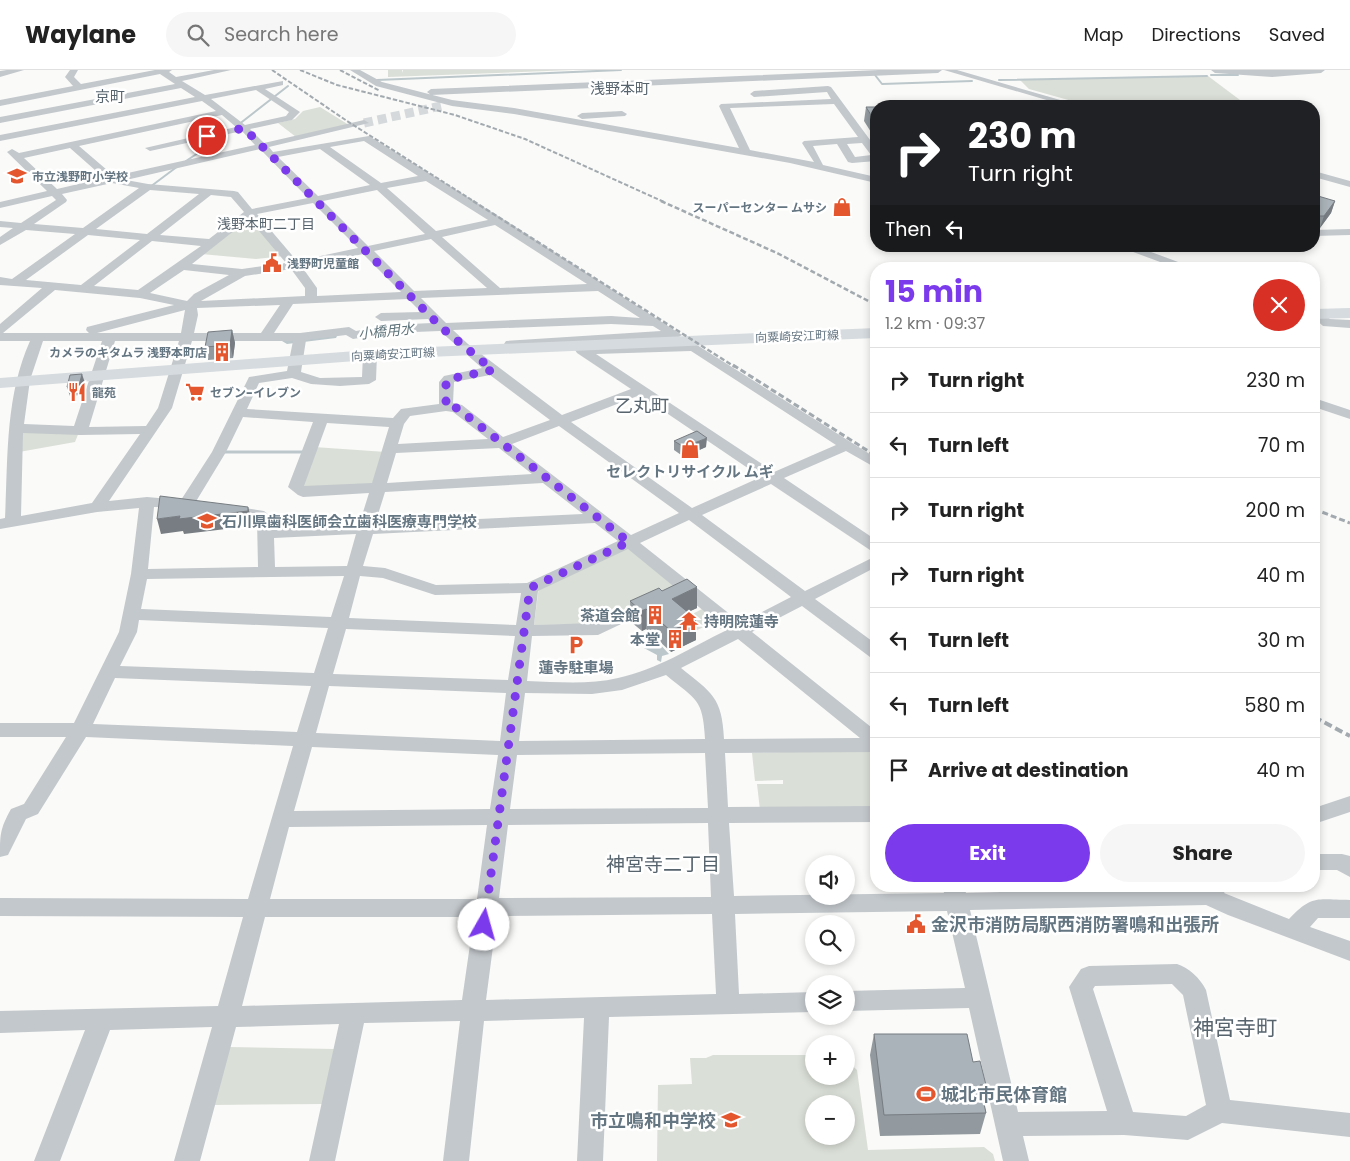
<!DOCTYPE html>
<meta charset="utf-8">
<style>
:root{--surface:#fff;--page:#f6f6f6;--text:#222;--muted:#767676;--line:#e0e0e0;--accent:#7c3aed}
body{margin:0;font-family:Poppins,"Noto Sans JP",sans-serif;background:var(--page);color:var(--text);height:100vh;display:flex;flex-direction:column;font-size:19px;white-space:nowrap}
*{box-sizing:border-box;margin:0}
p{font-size:16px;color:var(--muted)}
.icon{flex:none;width:28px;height:28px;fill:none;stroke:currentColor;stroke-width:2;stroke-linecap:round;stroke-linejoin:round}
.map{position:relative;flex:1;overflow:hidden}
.side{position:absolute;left:870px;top:192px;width:450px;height:630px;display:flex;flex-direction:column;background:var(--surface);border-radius:20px;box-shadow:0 2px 8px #0003}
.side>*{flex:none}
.guide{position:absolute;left:870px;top:30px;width:450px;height:152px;border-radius:20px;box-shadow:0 2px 8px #0003;background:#202124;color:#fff;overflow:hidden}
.controls{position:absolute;left:805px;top:785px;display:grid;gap:10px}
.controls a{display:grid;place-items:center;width:50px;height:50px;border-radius:50%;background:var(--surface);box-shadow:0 2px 8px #0003;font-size:25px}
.pin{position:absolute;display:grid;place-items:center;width:42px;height:42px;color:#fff;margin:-21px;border:2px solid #fff;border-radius:50%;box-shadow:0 1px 5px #0007}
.me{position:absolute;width:55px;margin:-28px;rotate:7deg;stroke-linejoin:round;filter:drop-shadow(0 0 4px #0008)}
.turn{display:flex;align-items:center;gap:18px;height:105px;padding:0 15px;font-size:22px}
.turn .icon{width:65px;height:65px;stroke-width:2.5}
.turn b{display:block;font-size:35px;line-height:42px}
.then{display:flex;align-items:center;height:48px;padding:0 15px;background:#0003;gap:10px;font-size:19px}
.round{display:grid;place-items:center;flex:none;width:52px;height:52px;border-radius:26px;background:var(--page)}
.head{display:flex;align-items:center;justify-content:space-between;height:85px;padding:0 15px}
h1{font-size:30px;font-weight:700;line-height:38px;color:var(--accent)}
.primary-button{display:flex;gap:10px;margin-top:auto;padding:10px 15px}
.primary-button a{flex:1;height:58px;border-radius:30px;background:var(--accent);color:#fff;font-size:20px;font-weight:700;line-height:58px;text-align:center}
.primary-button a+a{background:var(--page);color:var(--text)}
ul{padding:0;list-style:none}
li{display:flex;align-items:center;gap:15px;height:65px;padding:0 15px;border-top:1px solid var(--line)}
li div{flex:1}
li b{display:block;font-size:19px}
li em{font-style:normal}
header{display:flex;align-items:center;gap:30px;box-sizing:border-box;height:70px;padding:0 25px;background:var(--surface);border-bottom:1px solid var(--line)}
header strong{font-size:24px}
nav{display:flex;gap:28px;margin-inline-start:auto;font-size:18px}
.search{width:350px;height:45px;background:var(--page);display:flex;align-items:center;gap:12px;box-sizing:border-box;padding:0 18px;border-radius:28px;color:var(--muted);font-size:19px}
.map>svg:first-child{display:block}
.green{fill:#dadfd7;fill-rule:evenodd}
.water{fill:#bbc7cb}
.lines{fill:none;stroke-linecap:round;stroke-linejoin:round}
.stream-far1{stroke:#bbc7cb;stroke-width:2}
.stream{stroke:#bbc7cb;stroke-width:3}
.canal{fill:#bbc7cb;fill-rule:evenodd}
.minor-tunnel{stroke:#d5d9db;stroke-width:9;stroke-dasharray:9 5;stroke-linecap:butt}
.minor{fill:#c3c8cc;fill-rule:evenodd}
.major{fill:#d6dbdf;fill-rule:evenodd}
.rail-far3{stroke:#a2aab0;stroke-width:2;stroke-dasharray:4.5 2;stroke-linecap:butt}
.rail-far2{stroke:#a2aab0;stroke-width:2.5;stroke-dasharray:5 2.5;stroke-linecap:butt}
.rail-far1{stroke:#a2aab0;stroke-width:3;stroke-dasharray:6 3;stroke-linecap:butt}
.rail{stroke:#a2aab0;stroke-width:4;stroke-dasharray:8 4;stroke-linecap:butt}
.wall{fill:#929a9f}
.shaded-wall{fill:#777d82}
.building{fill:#aab3b9;stroke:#777d82}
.route{stroke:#7c3aed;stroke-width:9;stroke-dasharray:0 16.2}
.labels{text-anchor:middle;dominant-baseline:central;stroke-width:5;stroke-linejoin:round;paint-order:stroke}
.far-poi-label{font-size:12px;font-weight:bold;fill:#657683;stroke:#fff;text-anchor:start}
.far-street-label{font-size:12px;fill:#657683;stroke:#fff}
.far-neighbourhood-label{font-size:14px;fill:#57646e;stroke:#fff}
.far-water-label{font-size:14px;font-style:italic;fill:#60757c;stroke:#fff}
.far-quarter-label{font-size:15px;fill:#57646e;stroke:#fff}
.poi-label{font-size:15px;font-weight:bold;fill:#657683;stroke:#fff}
.quarter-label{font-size:18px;fill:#57646e;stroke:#fff}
.near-poi-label{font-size:18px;font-weight:bold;fill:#657683;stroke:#fff;text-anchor:start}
.near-neighbourhood-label{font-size:19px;fill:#57646e;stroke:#fff}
.near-quarter-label{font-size:21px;fill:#57646e;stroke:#fff}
</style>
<header>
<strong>Waylane</strong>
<div class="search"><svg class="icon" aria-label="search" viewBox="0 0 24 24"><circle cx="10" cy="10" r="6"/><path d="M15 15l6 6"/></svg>Search here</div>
<nav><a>Map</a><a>Directions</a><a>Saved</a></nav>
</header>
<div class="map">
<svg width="1350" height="1091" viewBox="0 0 1350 1091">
<rect width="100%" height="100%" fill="#fafaf8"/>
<!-- green -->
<path class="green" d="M388,0H402L403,3V0H573L388,7Z
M1208,6L1248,36H1090L1029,19L1020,10Z
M320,37L349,55L296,67L278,53L295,49L303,41Z
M247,147L284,186L256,189L201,184Z
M20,360L79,362L75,372L19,382Z
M314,377L386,382L371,416L305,420L299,416Z
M632,475L679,516L604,554L534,555L539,516Z
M702,539L725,558L721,559L713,553L697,560L681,550Z
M876,679V740H760L757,714H783V710L755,711L752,683Z
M229,977L334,979L323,1034L212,1035Z
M713,985H814V1006H846V990L857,1000L868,1080L984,1077L993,1084L995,1091H657L658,1015L692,1014L690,988H706ZM814,1034H846V1066H814Z"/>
<!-- water -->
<path class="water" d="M654,560L660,565L656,570L669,584L662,586L661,592L657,590V585L644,578L647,570L644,563Z"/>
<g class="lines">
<!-- stream-far1 -->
<path class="stream-far1" d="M875,5L882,14L972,11
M1211,5H1238
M377,10L621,0
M999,10L1207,6
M238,55L288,16
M186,91L228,63
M150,117L178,96"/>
<!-- stream -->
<path class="stream" d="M223,382H306"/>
<!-- canal -->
<path class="canal" d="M332,263L337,266L336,268L287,274L282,271L287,268Z"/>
<!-- minor-tunnel -->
<path class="minor-tunnel" d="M364,53L441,36"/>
<!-- minor -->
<path class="minor" d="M7,0H24L0,7V1Z
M70,0H78L74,7L81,14L155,0H172L169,2L176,7L214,0H231L182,11L205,25L283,11V15L265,19L300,42L292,50L250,59L264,73L364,50L369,53L269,77L273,82L369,66L503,149L682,265L676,269L511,278L504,274L506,271L661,261L653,256L611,254L453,260L468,274L562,345L631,319L577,283L575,280L577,277L683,273L689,270L876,388V398L846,381L784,408L876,470V482L870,480L771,414L702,445L805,521L876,486V497L815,529L876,574V589L870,587L802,536L752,562L876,661V682L725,683L728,737L876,736V752L729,753L734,826L944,823L942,816H964L966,823L1228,816L1224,823L1289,849C1313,824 1317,830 1350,830V848H1318L1310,857L1350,871V891L1228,845L1206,835L970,840L1018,1042L1107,1041L1069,917L1081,899L1089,896L1177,894C1189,898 1200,908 1206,920L1230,1030L1350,1043V1067L1222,1053L1188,1070L1124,1065L1023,1066L1029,1091H1003L969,938L846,941V921L965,918L947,841L735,844L739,924L814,922V942L609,947L603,1091H577L584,948L484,951L469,1091H443L460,951L364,953L335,1091H309L339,954L236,957L200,1091H174L212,957L110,960L60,1091H34L85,960L0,963V941L218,936L243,847L0,846V828L248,829L293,676L86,667L38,744L26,749L8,785L0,787C0,764 0,759 11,739L24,734L66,667H0V653H74L119,562L131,504L139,438L97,442L0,459V449L5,448C8,388 5,327 30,271H0V254L42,218L0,215V207L12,209L75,164L26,160L0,175V167L13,158L0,157V151L21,153L56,130L52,126L0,138V132L47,121L7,82L12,79L19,83L216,41L202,31L0,71V65L195,27L181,18L0,53V47L175,14L160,4L0,36V30L73,16L65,7ZM256,20L289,42L286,46L245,55L211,29ZM222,45L236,57L145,78L150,81L242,61L255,75L114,106L79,76ZM364,71L418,106L381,113L330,77ZM70,78L104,108L57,119L24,88ZM260,79L308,128L252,139L238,122L234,121L148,114L126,110ZM320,79L370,115L318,126L278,87ZM426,111L488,150L436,161L387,118ZM112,113L139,118L83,158L34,154L66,132L67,130L62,124ZM150,120L199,124L147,164L96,159ZM377,120L425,164L368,176L323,131ZM211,125L231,127L244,142L209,169L160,165ZM313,133L358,178L297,191L257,144ZM249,149L286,193L242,199L192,194ZM495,155L587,214L500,218L442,167ZM88,165L140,170L81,215L26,210ZM431,169L487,218L414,221L374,181ZM152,171L201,176L138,220L94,216ZM363,184L401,222L317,226V218L302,197ZM291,199L305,218V226L201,231L245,206ZM184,200L229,205L194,224L187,231L150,223ZM55,220L140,228L174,235L87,257L86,260L89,263H3ZM598,221L640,248L611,246L446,253L421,228ZM408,229L421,242L381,243L375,247L381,251L428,249L432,253L389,255L356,261L349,257L300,263H274L293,234ZM280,235L261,263H194L198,245L197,238ZM185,240L181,263H95H97ZM440,261L482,298L444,306L439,312V334L401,339L393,348L247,339L259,313L292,308L311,314L340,316L369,314L376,310L377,284L370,280L363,284L362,307L320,308L301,302L306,270L346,265L353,269L389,263ZM43,271H102L74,356L24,354L30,310ZM115,271H179L158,338L146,356L89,357ZM192,271H293L287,301L249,307L212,382L181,430L147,427L109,431L172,338ZM691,281L836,375L774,402L596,284ZM490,305L550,350L503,367L462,335L453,333L454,312ZM640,325L761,407L692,438L571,352ZM446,341L453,342L488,369L398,374L404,354L410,346ZM243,347L313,352L288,417L298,425L303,427L369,423L359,455L273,459V448L264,441L226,435L220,437L218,440L220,443L257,450L258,497L148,499L154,437L192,438L226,382ZM327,353L389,357L372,413L304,416ZM559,356L679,443L631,465L512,374ZM23,363L80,365L140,364L92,433L21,446ZM499,378L532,404L387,413L396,383ZM543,413L583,444L375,454L385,422ZM689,450L791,527L741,553L640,473ZM595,453L618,471L527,513L436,515L385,498L363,496L373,464ZM356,464L347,496L275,497L274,468ZM628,479L727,560C692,577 656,600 618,608C589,615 557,612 527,611L532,566L598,565L657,537L660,533L657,529L651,528L595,553L534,555L538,521ZM344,506L331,547L141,539L147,509ZM360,506L383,508L435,525L521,523L516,555L349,548ZM139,550L328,558L314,603L120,596L137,562ZM346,559L515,566L508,610L333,604ZM738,569L860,668L724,669C722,627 712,623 681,598ZM666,605C696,630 703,628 705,669L519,671L525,623L592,624L622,620ZM115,608L311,616L297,662L93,654ZM329,616L506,623L500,671L316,663ZM312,677L498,685L490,739L294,741ZM705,683L708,738L510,739L517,685ZM708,753L711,827L499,828L508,755ZM487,755L477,829H270L289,757ZM712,844L716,924L486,930L497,846ZM265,847H474L462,930L242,936ZM1172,914L1183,925L1206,1035L1186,1046L1133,1042L1093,919L1095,916Z
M350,0H360L382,12L452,30L514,38L739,78L719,36L721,34L831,29L827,22L754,27L750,24L754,21L828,16L831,17L876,78V91L852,93L848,92L837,74L813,76L823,95L876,107V113L790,93L514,44L452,36L376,16ZM834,34L858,67L804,71L802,73L814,92L750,80L730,38ZM862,73L871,85L855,87L847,74Z
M879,0H942L938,3L431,25L427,22L431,19Z
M944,0H957L1081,36H1067Z
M1211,0H1325L1321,3L1272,7L1215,3Z
M622,41L627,44L625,46L582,49L577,46L582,43Z
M1314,101L1350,111V117L1314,107Z
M1350,159V165L1314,166V160Z
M1117,176H1135L1197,199H1179Z
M1314,238L1330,249L1350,250V258L1323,256L1314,248Z
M1314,328L1350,340V349L1314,337Z
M1350,726V742L1314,754V738Z
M1314,784H1342L1350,786V807L1337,800H1314Z"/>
<!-- major -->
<path class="major" d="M1350,238V248L1314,249V239Z
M876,258V268L382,289L0,318V308L382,279Z"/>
<!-- rail-far3 -->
<path class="rail-far3" d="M272,0L347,51L475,132
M300,0L337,15L455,45L525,69L664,132
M340,0L380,21"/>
<!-- rail-far2 -->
<path class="rail-far2" d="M473,131L735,297
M661,131L777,183L876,235"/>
<!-- rail-far1 -->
<path class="rail-far1" d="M733,295L876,386
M1314,439L1350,453"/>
<!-- rail -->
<path class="rail" d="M1314,647L1350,666"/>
</g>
<!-- wall -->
<path class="wall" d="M866,37H876V70L864,51Z
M1314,127L1335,131L1331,143L1320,158H1314Z
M232,260L235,273L233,288L208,290L205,277Z
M674,371L706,377L684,387L674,380Z
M662,521L697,538L688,542L696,570L671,582L646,559L642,561L631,552L630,531Z
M874,964L973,992L986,1015L983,1027L986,1043L980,1064L880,1066L870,985Z"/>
<!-- shaded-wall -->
<path class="shaded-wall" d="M1335,131L1331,143L1320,158L1324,146Z
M232,260L235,273L233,288L230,275Z
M82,304L85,313L82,325L70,326L67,317Z
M707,368L706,377L684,387V377Z
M248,437L252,451L251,456L184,464L183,461L161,464L157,449Z
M697,517V538L673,549L672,529Z
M646,539V559L642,561L641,541Z
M696,549V570L671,582V561Z"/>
<!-- building -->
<path class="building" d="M963,34L1079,35L1076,36H964Z
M866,37H876V53Z
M1318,126L1335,131L1324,146H1318L1316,149H1314V127Z
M232,260L230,275L205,277L208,262Z
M82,304L79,316L67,317L70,305Z
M697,361L707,368L684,377L674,371Z
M160,426L248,437V441L179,449L180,446L157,449Z
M687,509L697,517L672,529L696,549L671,561L646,539L641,541L630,531L659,518L662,521Z
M874,964H967L973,992L980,991L986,1015H980L986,1043L884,1045Z"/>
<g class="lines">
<!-- route -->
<path class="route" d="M207,66L244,58L442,258L493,300L449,309L446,312V337L457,338L629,472L530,518L484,855"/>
</g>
<!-- icons -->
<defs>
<g id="school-bare" transform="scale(1.5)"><path d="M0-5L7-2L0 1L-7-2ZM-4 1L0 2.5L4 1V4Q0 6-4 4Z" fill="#e4572e" stroke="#fff" stroke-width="2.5" paint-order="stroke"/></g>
<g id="shop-bare" transform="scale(1.5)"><path d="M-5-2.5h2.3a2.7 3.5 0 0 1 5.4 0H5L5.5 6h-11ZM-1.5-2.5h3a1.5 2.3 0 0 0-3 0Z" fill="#e4572e" stroke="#fff" stroke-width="2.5" paint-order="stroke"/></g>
<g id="civic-bare" transform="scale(1.5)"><path d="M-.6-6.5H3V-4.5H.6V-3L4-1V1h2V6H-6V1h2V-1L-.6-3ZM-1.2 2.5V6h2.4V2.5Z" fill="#e4572e" stroke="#fff" stroke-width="2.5" paint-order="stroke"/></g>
<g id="building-bare" transform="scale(1.5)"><path d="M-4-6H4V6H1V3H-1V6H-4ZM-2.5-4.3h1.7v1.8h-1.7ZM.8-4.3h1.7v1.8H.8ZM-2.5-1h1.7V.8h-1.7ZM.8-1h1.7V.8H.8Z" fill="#e4572e" stroke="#fff" stroke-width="2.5" paint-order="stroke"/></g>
<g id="restaurant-bare" transform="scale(1.5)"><path d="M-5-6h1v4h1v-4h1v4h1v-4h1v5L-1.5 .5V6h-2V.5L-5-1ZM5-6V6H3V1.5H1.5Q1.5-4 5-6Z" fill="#e4572e" stroke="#fff" stroke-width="2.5" paint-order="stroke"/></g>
<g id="supermarket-bare" transform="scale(1.5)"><path d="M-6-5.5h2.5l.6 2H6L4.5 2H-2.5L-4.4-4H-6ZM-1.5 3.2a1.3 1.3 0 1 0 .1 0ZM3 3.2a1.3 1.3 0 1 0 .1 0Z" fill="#e4572e" stroke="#fff" stroke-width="2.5" paint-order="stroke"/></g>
<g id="temple-bare" transform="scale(1.5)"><path d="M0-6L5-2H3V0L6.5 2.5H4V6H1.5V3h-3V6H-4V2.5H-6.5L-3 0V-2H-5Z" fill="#e4572e" stroke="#fff" stroke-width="2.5" paint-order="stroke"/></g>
<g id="parking-bare" transform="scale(1.5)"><path d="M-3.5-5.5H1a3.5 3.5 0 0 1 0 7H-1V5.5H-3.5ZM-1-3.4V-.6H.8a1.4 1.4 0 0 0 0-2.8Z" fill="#e4572e" stroke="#fff" stroke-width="2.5" paint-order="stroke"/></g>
<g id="stadium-bare" transform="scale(1.5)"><path d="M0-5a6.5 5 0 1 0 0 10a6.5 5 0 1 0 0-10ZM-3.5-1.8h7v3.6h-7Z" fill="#e4572e" stroke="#fff" stroke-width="2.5" paint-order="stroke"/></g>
</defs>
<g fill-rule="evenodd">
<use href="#school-bare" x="17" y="106"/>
<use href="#shop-bare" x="842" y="137"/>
<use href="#civic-bare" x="272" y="193"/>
<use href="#building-bare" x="222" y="282"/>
<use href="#restaurant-bare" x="77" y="322"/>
<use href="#supermarket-bare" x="195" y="322"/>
<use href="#shop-bare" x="690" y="379"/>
<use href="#school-bare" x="207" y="451"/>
<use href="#building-bare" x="655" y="545"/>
<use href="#temple-bare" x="689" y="551"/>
<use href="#building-bare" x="675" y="569"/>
<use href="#parking-bare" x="576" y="575"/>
<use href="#civic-bare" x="916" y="854"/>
<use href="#stadium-bare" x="926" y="1024"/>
<use href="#school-bare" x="731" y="1050"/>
</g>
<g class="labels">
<!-- far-poi labels -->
<g class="far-poi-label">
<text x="32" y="106">市立浅野町小学校</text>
<text x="827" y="137" text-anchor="end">スーパーセンター ムサシ</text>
<text x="287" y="193">浅野町児童館</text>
<text x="207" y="282" text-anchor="end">カメラのキタムラ 浅野本町店</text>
<text x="92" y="322">龍苑</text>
<text x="210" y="322">セブン-イレブン</text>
</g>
<!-- far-street labels -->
<g class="far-street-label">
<text transform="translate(797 266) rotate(-2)">向粟崎安江町線</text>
<text transform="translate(393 284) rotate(-3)">向粟崎安江町線</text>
</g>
<!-- far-neighbourhood labels -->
<g class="far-neighbourhood-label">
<text x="266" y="154">浅野本町二丁目</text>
</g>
<!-- far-water labels -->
<g class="far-water-label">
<text transform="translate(386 261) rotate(-6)">小橋用水</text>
</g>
<!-- far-quarter labels -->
<g class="far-quarter-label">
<text x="620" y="18">浅野本町</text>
<text x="110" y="26">京町</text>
</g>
<!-- poi labels -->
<g class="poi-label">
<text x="690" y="401">セレクトリサイクル ムギ</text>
<text x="222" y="451" text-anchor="start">石川県歯科医師会立歯科医療専門学校</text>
<text x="640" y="545" text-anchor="end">茶道会館</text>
<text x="704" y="551" text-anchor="start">持明院蓮寺</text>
<text x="660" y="569" text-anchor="end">本堂</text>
<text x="576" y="597">蓮寺駐車場</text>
</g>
<!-- quarter labels -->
<g class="quarter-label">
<text x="642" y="335">乙丸町</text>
</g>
<!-- near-poi labels -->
<g class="near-poi-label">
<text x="931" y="854">金沢市消防局駅西消防署鳴和出張所</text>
<text x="941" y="1024">城北市民体育館</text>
<text x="716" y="1050" text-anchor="end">市立鳴和中学校</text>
</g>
<!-- near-neighbourhood labels -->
<g class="near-neighbourhood-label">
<text x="663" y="794">神宮寺二丁目</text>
</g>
<!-- near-quarter labels -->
<g class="near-quarter-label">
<text x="1235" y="957">神宮寺町</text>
</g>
</g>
</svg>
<div class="controls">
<a><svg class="icon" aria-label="sound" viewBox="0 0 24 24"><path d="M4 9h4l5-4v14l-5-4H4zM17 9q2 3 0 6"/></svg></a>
<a><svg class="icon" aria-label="search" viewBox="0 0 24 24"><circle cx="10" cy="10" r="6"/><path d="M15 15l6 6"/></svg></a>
<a><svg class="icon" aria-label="layers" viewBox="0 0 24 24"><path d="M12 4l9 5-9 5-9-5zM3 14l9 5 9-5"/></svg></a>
<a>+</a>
<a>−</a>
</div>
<div class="pin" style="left:207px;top:66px;background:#d93025"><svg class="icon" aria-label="arrive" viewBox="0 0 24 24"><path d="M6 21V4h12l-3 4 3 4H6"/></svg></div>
<svg class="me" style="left:484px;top:855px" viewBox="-20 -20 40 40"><circle r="19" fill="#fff"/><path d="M0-13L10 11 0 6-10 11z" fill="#7c3aed"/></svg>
<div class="guide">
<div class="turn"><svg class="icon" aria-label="right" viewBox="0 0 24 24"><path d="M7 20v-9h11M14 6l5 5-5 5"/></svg><div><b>230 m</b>Turn right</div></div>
<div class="then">Then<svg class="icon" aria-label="left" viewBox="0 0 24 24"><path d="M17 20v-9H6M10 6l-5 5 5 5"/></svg></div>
</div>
<section class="side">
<div class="head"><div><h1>15 min</h1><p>1.2 km · 09:37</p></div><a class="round" style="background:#d93025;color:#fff"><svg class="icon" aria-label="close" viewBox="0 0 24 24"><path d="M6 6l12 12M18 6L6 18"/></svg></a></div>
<ul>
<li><svg class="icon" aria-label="right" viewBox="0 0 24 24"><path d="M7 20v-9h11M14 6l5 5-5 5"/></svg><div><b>Turn right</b></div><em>230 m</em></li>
<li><svg class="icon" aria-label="left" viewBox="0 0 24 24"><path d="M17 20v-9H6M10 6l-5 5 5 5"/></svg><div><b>Turn left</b></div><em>70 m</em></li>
<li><svg class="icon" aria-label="right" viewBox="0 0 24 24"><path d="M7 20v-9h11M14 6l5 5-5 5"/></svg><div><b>Turn right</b></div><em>200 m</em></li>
<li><svg class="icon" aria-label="right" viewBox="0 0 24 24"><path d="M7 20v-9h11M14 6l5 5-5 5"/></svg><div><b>Turn right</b></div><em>40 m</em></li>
<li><svg class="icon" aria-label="left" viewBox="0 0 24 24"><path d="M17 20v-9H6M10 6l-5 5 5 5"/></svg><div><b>Turn left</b></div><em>30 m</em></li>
<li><svg class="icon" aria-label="left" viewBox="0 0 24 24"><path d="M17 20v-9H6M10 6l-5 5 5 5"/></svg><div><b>Turn left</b></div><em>580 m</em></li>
<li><svg class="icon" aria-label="arrive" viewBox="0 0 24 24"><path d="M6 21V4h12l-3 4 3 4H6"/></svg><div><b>Arrive at destination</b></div><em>40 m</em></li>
</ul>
<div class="primary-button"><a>Exit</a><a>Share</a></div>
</section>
</div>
